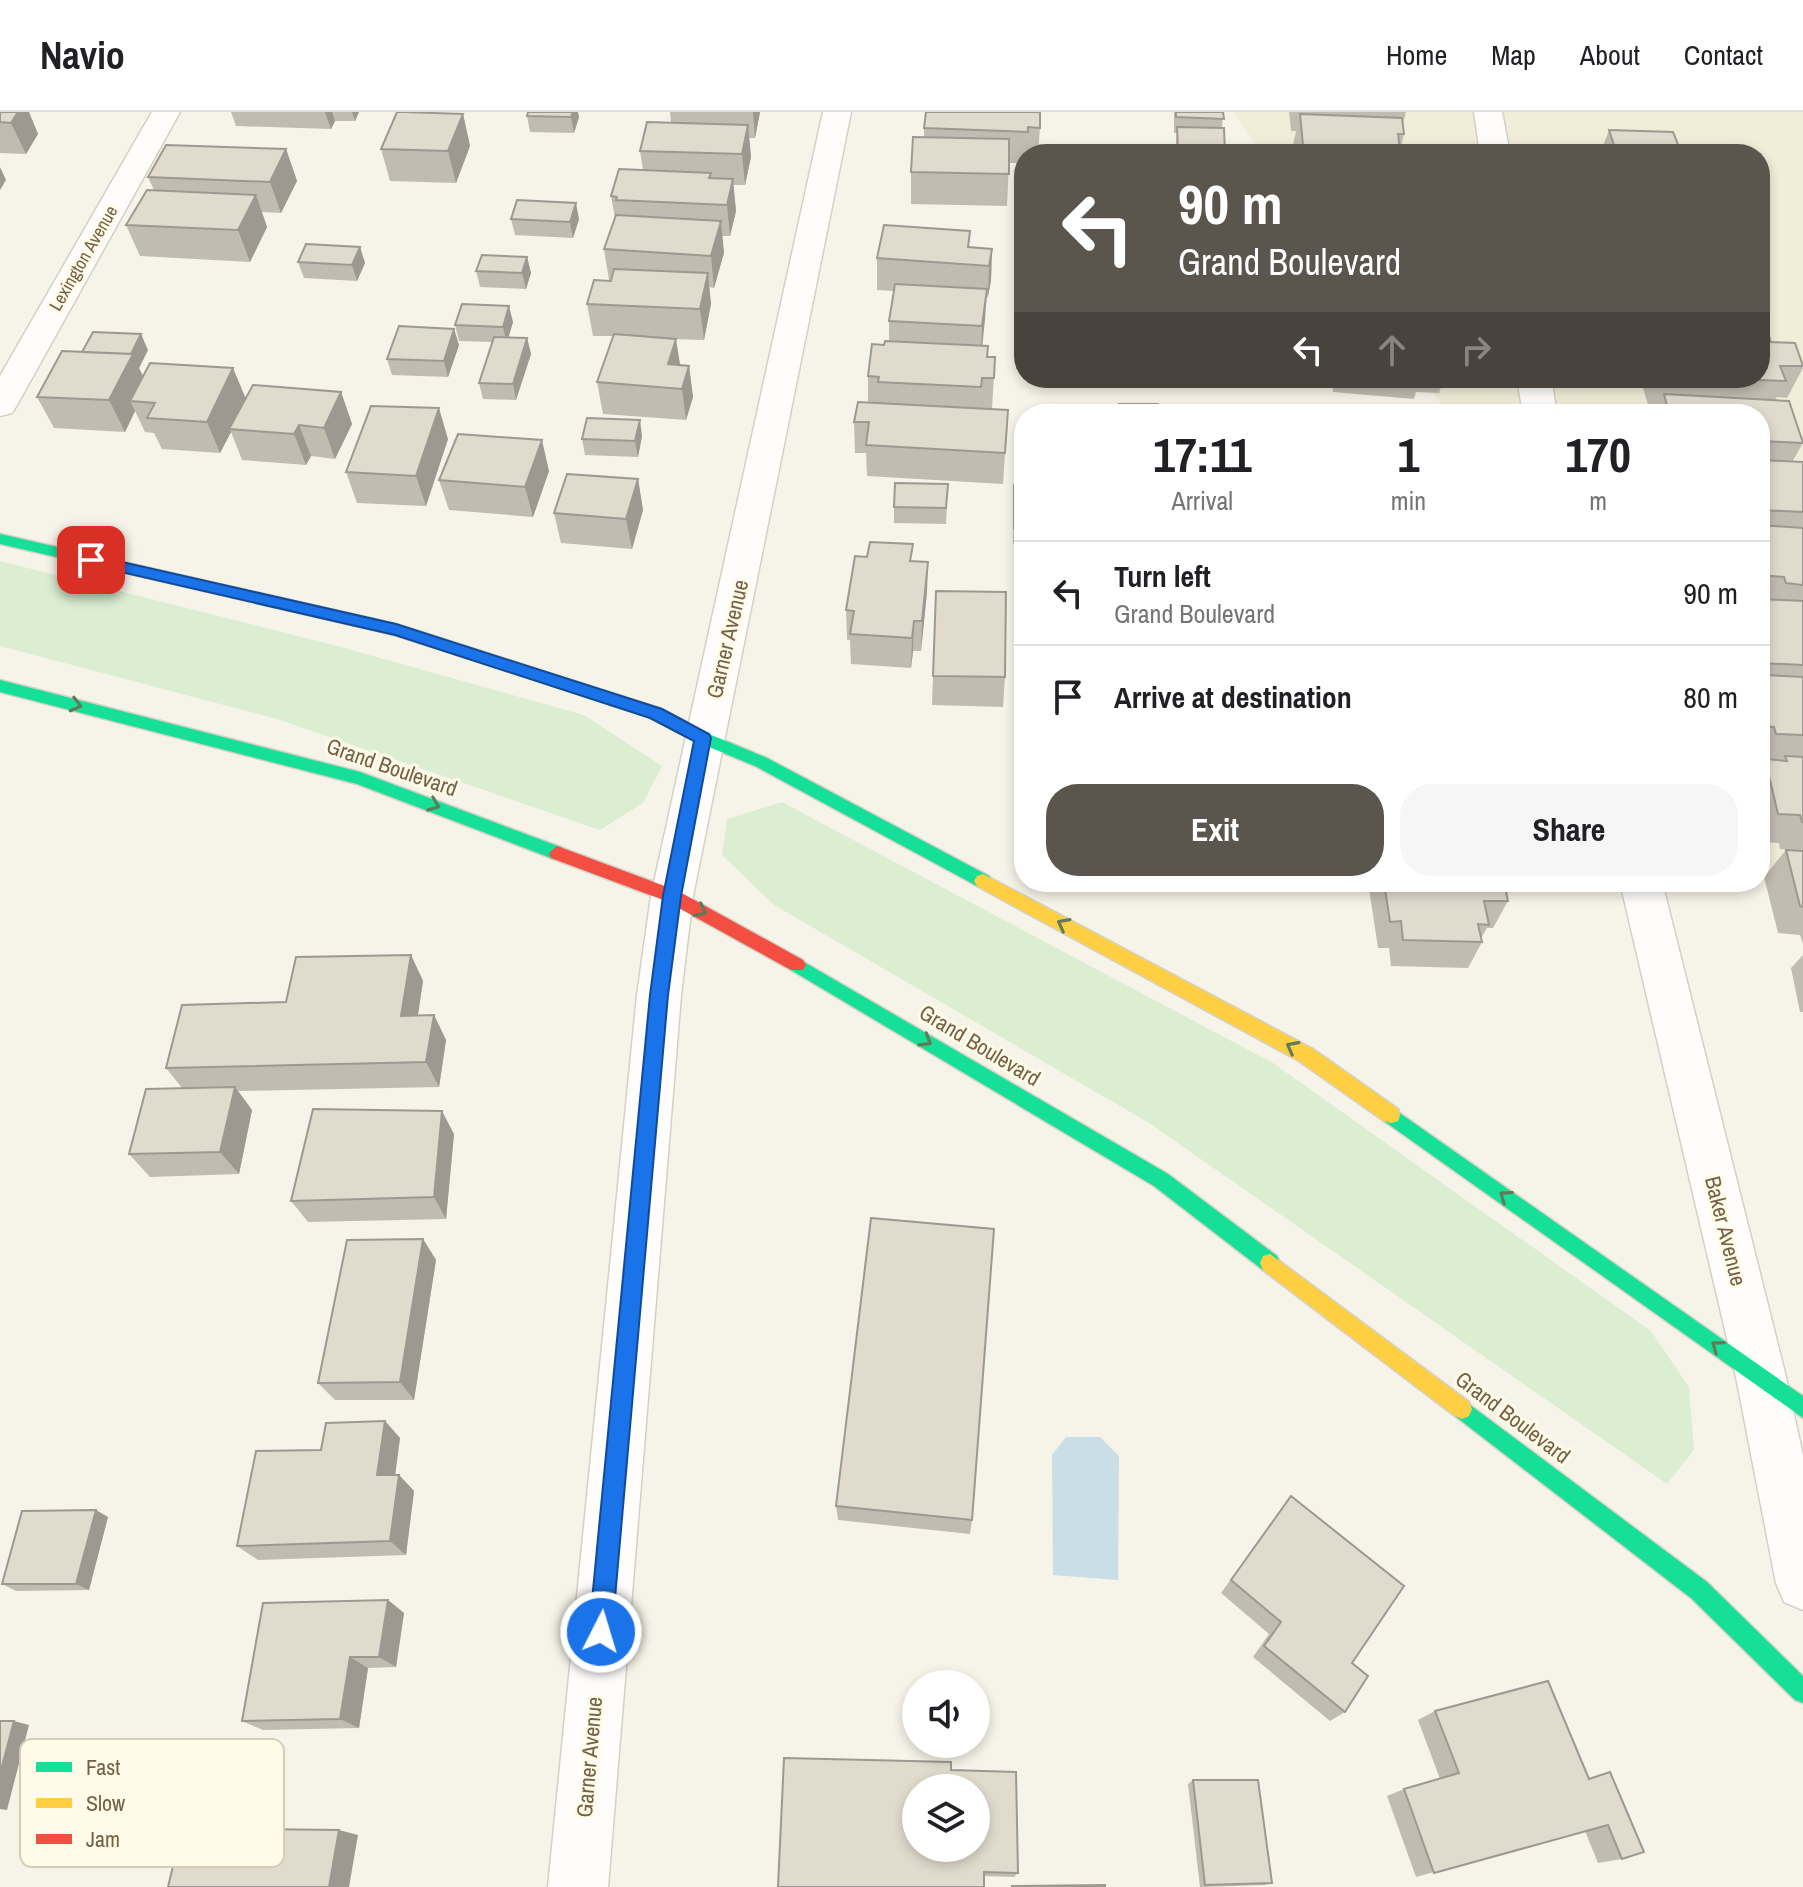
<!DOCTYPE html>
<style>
:root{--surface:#fff;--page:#f6f6f6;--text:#202124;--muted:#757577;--line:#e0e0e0;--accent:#5a554d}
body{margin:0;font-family:"Archivo Narrow",sans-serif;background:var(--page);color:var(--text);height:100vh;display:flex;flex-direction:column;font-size:30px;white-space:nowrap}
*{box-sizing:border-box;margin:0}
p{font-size:26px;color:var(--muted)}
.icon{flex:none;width:44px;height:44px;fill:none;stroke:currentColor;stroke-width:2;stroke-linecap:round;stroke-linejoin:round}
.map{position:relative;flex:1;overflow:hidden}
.drawer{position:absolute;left:1014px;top:292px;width:756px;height:488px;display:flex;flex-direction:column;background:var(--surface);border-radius:32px;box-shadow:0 4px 12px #0003}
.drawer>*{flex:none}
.top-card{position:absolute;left:1014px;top:32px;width:756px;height:244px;border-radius:32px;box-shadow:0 4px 12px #0003;background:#5a554d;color:#fff;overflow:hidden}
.tools{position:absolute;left:902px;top:1558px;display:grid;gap:16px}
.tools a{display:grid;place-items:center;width:88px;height:88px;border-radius:50%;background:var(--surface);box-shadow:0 4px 12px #0003;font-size:40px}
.pin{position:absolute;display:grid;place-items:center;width:68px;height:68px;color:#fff;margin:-34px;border-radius:16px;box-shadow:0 4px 12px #0006}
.me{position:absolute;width:88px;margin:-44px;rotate:5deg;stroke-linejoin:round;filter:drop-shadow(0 0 6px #0008)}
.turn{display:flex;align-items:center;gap:28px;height:168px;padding:0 32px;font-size:36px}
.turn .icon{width:104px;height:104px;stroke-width:2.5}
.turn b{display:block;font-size:56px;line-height:68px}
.lanes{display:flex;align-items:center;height:76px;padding:0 32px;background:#0003;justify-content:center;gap:40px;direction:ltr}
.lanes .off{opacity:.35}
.eta{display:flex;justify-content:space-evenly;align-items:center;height:136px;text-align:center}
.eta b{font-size:48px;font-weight:700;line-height:56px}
.cta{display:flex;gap:16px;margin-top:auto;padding:16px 32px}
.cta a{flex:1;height:92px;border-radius:32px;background:var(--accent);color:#fff;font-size:32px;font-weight:700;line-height:92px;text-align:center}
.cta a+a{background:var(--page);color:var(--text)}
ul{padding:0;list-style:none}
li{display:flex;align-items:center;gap:24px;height:104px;padding:0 32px;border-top:2px solid var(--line)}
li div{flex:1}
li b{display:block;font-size:30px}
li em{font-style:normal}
header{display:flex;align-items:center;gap:48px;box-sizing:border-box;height:112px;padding:0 40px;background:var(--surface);border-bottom:2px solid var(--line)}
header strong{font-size:38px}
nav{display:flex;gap:44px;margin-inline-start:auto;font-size:28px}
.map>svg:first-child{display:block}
.residential{fill:#f2edd8}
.green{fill:#dceed2}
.water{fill:#c9dee7}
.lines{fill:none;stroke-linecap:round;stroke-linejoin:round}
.street-casing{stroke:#d4d0c5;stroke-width:3}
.fast-casing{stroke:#d5d1c6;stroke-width:3}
.slow-casing{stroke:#d5d1c6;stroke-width:3}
.jam-casing{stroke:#d5d1c6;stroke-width:3}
.street{fill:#fefdfc;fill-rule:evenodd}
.fast{fill:#16e098;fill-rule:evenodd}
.slow{fill:#ffcf43;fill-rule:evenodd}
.jam{fill:#f24e42;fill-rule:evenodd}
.wall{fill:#c1bcb0}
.shaded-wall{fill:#9d9990}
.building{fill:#e0dbcd;stroke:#9d9990;stroke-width:2;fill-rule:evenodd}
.oneway{stroke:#617b58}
.route{fill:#1a73e8;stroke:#114b97;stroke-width:2}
.labels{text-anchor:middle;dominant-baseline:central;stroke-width:6;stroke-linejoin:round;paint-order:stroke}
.far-street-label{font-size:18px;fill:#746248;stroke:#fffbe8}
.street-label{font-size:22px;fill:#746248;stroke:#fffbe8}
.key{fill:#fffbe8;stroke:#d5cdb8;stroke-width:2}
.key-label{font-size:22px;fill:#746248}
</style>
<header>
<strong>Navio</strong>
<nav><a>Home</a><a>Map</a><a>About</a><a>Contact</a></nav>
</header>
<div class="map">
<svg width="1803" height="1775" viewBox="0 0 1803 1775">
<rect width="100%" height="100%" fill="#f6f4e8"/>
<!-- residential -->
<path class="residential" d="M1233,0H1803V799L1760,739V302H1448L1422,266H1760V42H1263Z"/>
<!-- green -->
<path class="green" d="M0,449L341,535L584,603L662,654L643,691L600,718L277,607L0,534Z
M782,690L1273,951L1651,1219L1689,1275L1694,1338L1667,1372L1149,1011L774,793L722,743L727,707Z"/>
<!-- water -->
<path class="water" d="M1066,1325H1100L1119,1344L1118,1468L1053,1463L1052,1343Z"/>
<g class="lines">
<!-- street casing -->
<g class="street-casing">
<path id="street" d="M152,0H180L17,293L12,301L0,304V264Z
M823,0H851L693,784L681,883L608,1775H548L637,883L651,784Z
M1474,0H1502L1510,42H1480Z
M1517,266H1551L1557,302H1523Z
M1620,770H1662L1786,1265L1803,1344V1498L1784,1490L1776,1471L1736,1265Z"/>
</g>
<!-- fast casing -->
<g class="fast-casing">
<path id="fast" d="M0,422L396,512L662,597L709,622L767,646L989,764L992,769L989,774H977L755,654L697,630L650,605L395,523L0,432Z
M0,568L360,660L563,736L565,741L557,748L551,746L357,672L0,580Z
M797,846L1168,1062L1277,1144L1280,1151L1277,1158L1270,1160L1263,1158L1154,1074L791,858L788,853L791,848Z
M1391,995L1803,1284V1306L1384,1009L1382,1003L1384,997Z
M1462,1287L1707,1470L1803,1564V1591L1795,1588L1691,1486L1455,1304L1452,1297L1455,1290Z"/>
</g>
<!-- slow casing -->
<g class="slow-casing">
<path id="slow" d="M983,762L1313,937L1398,997L1400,1003L1398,1009L1391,1011L1384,1009L1299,949L977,774L974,769L977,764Z
M1270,1142L1469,1290L1472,1297L1469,1304L1462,1307L1455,1304L1263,1158L1260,1151L1263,1144Z"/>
</g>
<!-- jam casing -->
<g class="jam-casing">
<path id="jam" d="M557,734L678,779L803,848L806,853L803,858H791L666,789L551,746L549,741Z"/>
</g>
<!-- street -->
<use href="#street" class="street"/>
<!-- fast -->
<use href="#fast" class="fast"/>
<!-- slow -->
<use href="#slow" class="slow"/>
<!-- jam -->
<use href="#jam" class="jam"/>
</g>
<!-- wall -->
<path class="wall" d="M0,0L32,8L38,22L26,42L0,41Z
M231,0H359L355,9H335L331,17L236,14Z
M670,0H760L755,26H749L751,45L745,73H733L736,99L730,124H722L724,141L714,176L709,175L711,192L704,228L671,227L680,253L689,254L693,285L686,308L603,302L597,270L613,224H593L587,192L609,168L604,137L615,106L611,84L643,58L640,39L671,11Z
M1174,0H1223L1222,16H1224L1225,42H1175L1177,21H1174Z
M1289,0H1406L1403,11L1404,22L1399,42H1294L1293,33L1296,19H1291Z
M463,2L470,34L456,71L390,69L381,37Z
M527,4L579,5L574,21L530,20Z
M924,16H1040L1038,42H1024V51H1009L1007,94L911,92V60L924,25Z
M1609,18L1679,35L1694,42H1600Z
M286,37L297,69L281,101L262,100L267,115L250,150L140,144L126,113L154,78L148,65Z
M511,107H579L573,126L515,123Z
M970,119L969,135L992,137L991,168L988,185H986L982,234L987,245H995L992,297L1008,298L1003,372L867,364L866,341H855L854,310L868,291V264L884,233L889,229V209L894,179L877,178V146Z
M360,135L365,151L357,169L304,166L298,150Z
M527,145L531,161L526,177L480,175L476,159Z
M513,210L508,225L527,226L531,242L516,288L483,287L479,271L492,230L459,229L455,213Z
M454,217L459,233L448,265L392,263L387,247Z
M1771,230L1803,252V256L1787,286L1777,285L1775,288L1803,331L1792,350H1803V832L1800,823L1778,821L1764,765L1786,738H1790L1780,737L1779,731L1760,730V655L1763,651H1760V302H1654L1657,296H1649L1640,266H1760Z
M148,238L139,256L143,264L246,286L341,280L352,312L335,347L311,344L306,353L242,348L231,320L220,341L162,337L154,321L145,320L135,299L125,320L54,316L37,285L82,240Z
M1332,266H1444L1439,281L1416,280L1414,287L1333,280Z
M642,324L638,345L585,343L582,327Z
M448,327L426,394L357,391L346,360Z
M549,359L533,405L449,398L439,368Z
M638,367L643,398L632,437L561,431L554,401Z
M948,372L946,412L894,411V395Z
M1014,373L1024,374V432H1013Z
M912,449L927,480L921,539H913L911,556L851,552L850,528H847L846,498Z
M936,479L1005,565L1003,595L932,593Z
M1368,770H1504L1508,789L1493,816H1487L1481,826L1482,830L1468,856L1391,854L1389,836H1378Z
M411,843L423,869L418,903H434L446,928L439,975L238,979L252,998L239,1062L150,1065L129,1042L182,976L166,956L286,890Z
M1803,843V900H1800L1791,856Z
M454,1022L446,1107L308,1110L291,1089Z
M423,1127L436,1148L414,1288H335L318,1271Z
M385,1309L400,1326L395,1363H399L414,1379L406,1443L258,1448L237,1434L321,1338Z
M1291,1384L1352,1551L1345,1600L1330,1609L1253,1545L1269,1522L1221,1481Z
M836,1394L972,1408L970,1422L838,1408Z
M108,1405L89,1478L16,1479L2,1472Z
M388,1488L404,1501L396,1555L368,1556L359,1616L263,1618L242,1609Z
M1548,1569L1622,1747L1598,1751L1585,1719L1416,1765L1387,1684L1404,1677L1440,1667L1418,1608L1435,1599Z
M951,1658L1018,1761L1014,1765L984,1764Z
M1193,1668L1272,1771L1265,1773L1200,1775L1188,1672Z"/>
<!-- shaded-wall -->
<path class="shaded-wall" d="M14,0H29L38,22L26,42L11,11Z
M325,0H332L335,9L331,17Z
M352,0H359L355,9Z
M573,0H578L579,5L574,21L571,5Z
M753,0H760L755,26Z
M463,2L470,34L456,71L448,39Z
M748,13L751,45L745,73L742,42Z
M286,37L297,69L281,101L270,70Z
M0,55L6,68L0,78Z
M733,67L736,99L730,124L727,93Z
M256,83L267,115L250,150L238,118Z
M576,91L579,107L573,126L570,110Z
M721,109L724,141L714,176L711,144Z
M360,135L365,151L357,169L352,153Z
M992,137L991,168L988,185L989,154Z
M527,145L531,161L526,177L522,161Z
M708,161L711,192L704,228L700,197Z
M987,177L985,208L981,246L982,214Z
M509,194L513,210L507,231L503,215Z
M454,217L459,233L448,265L444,249Z
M141,222L148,238L139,256L148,274L130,289L135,299L125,320L109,288Z
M527,226L531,242L516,288L513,272Z
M676,227L681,258L668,252Z
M689,254L693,285L686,308L682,277Z
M233,256L246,287L229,317L231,320L220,341L207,310Z
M341,280L352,312L335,347L324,316Z
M439,296L448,327L426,394L416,364Z
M640,308L642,324L638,345L635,329Z
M299,313L311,344L306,353L294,322Z
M542,328L549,359L533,405L525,375Z
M638,367L643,398L632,437L626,407Z
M928,450L927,480L921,539L922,509Z
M914,509L913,539L911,556L912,526Z
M411,843L423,869L414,929L401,904Z
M434,903L446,928L439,975L426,950Z
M235,975L252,998L239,1062L220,1040Z
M442,999L454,1022L446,1107L434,1085Z
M423,1127L436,1148L414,1288L400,1270Z
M385,1309L400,1326L393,1379L377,1363Z
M399,1363L414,1379L406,1443L390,1429Z
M96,1398L108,1405L89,1478L76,1472Z
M388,1488L404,1501L396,1555L379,1545Z
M350,1545L368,1556L359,1616L340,1607Z
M14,1609L29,1613L7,1698L0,1697V1662Z
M339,1718L358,1723L349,1775H329Z"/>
<!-- building -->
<path class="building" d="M0,0H18L11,11L0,10Z
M397,0H404L463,2L448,39L381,37Z
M528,0H573L571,5L527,4Z
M926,0H1040V16L1028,15V20L924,16Z
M1176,0H1223L1224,7L1176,5Z
M1300,2L1402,6L1404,22H1398L1400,37L1303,33Z
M647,10L748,13L742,42L640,39Z
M1177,15L1224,16L1225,41L1178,40Z
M1609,18L1673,20L1679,35H1691L1694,42H1617Z
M913,25L1009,27V62L911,60Z
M166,33L286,37L270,70L148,65Z
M619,57L711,61L709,66L733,67L727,93L616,88L617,85L611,84Z
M147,78L256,83L238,118L126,113Z
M517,88L576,91L570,110L511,107Z
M616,103L721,109L711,144L604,137Z
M884,113L970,119L968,135L992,137L989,154L877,146Z
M306,132L360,135L352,153L298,150Z
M482,143L527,145L522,161L476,159Z
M614,157L708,161L700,197L587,192L594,168L611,169Z
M895,172L987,177L982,214L889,209Z
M462,192L509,194L503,215L455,213Z
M399,214L454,217L444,249L387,247Z
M93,220L141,222L131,242L82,240Z
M614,222L676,227L668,252L689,254L682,277L597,270Z
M1760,223L1769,224L1771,230L1795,231L1803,254H1780L1786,269L1705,266H1760Z
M494,225L527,226L513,272L479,271Z
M885,229L988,234L987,245H995L994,266H982L981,275L878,270L879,265L868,264L872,232L884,233Z
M62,239L133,242L109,288L37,285Z
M150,251L233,256L207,310L147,306L155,291L130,289Z
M253,273L341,280L324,316L299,313L294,322L229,317Z
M1664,282L1789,289L1803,331L1760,329V302H1669Z
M858,290L1008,298L1005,341L866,333L869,310H854Z
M1119,292H1158L1159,302H1120Z
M371,294L439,296L416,364L346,360Z
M587,306L640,308L635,329L582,327Z
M458,322L542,328L525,375L439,368Z
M1760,348L1803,350V400L1760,398Z
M567,362L638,367L626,407L554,401Z
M895,371L948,372L946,396L894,395Z
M1014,373L1024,374V416H1014Z
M1760,413L1803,416V473L1786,471L1784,465L1760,463Z
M870,430L913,432L910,449L928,450L922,509H914L912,526L850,522L854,499L846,498L855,444L867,445Z
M936,479L1006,480L1005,565L933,564Z
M1760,487L1803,489V553L1760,551Z
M1763,563L1803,565V623L1776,622L1774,615L1760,614V567H1764Z
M1785,644L1803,645V710H1802L1800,703L1778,702L1765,647L1787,649Z
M1786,738L1803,739V795L1800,794Z
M1384,770H1504L1508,789H1484L1489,813L1478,812L1482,830L1403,828L1401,809L1390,810Z
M411,843L401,904L434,903L426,950L166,956L182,893L286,890L296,845Z
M235,975L220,1040L129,1042L146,977Z
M313,997L442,999L434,1085L291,1089Z
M871,1106L994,1117L972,1408L836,1394Z
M423,1127L400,1270L318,1271L347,1128Z
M385,1309L377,1363H399L390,1429L237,1434L256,1339L321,1338L326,1311Z
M1291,1384L1404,1474L1352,1551L1368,1564L1345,1600L1264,1534L1281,1510L1231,1468Z
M96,1398L76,1472H2L22,1399Z
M388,1488L379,1545H350L340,1607L242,1609L263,1491Z
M1548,1569L1589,1667L1610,1660L1644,1740L1622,1747L1608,1713L1434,1761L1404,1677L1459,1661L1435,1599Z
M0,1609H14L0,1662Z
M784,1646L951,1650V1658L1016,1660L1018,1761L984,1760V1775H778ZM916,1676H976V1736H916Z
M1193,1668H1258L1272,1771L1205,1773Z
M182,1716L339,1718L329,1775H168Z
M1105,1773V1775L1011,1774Z"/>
<!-- one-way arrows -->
<defs><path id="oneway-chevron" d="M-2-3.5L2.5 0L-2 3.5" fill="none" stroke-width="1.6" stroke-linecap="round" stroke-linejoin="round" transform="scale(2)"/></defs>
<g class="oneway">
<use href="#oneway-chevron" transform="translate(76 593) rotate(14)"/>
<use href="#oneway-chevron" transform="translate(434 693) rotate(21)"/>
<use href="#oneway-chevron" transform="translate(701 799) rotate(27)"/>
<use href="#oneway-chevron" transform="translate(1063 812) rotate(-152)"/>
<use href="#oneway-chevron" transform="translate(926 929) rotate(31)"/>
<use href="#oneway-chevron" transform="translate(1292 935) rotate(-152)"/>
<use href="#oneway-chevron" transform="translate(1505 1084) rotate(-145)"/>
<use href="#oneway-chevron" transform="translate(1717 1234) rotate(-145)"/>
</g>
<!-- route -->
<path class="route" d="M91,443L396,512L662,597L709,622L711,626L681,784L668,883L612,1520L609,1528L601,1532L593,1528L589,1520L650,883L663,784L694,629L650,606L395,523L86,452L84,448Z"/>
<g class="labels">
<!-- far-street labels -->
<g class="far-street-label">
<text transform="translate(83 146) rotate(-60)">Lexington Avenue</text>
</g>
<!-- street labels -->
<g class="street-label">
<text transform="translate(727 527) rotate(-77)">Garner Avenue</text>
<text transform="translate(392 655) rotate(19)">Grand Boulevard</text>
<text transform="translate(980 933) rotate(31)">Grand Boulevard</text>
<text transform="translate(1726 1119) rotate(76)">Baker Avenue</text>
<text transform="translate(1513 1305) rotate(37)">Grand Boulevard</text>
<text transform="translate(589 1645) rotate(-85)">Garner Avenue</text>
</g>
</g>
<!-- legend -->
<rect x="20" y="1627" width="264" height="128" rx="12" class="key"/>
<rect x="36" y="1650" width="36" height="10" fill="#16e098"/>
<rect x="36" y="1686" width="36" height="10" fill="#ffcf43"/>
<rect x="36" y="1722" width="36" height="10" fill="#f24e42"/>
<g class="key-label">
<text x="86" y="1663">Fast</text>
<text x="86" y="1699">Slow</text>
<text x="86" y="1735">Jam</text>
</g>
</svg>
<div class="tools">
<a><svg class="icon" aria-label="sound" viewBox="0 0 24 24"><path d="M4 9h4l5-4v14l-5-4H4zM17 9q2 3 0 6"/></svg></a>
<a><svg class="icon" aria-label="layers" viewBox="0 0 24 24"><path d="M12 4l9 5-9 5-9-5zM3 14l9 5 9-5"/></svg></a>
</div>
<div class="pin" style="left:91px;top:448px;background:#d93025"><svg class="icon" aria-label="arrive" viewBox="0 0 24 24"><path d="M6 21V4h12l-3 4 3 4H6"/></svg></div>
<svg class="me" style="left:601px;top:1520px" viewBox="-20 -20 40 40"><circle r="17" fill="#1a73e8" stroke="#fff" stroke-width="3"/><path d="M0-11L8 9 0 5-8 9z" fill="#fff"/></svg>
<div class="top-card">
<div class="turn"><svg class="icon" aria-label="left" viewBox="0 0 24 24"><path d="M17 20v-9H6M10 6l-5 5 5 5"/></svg><div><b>90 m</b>Grand Boulevard</div></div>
<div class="lanes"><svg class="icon" aria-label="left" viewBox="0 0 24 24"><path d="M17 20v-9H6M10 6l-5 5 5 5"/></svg><svg class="icon off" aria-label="ahead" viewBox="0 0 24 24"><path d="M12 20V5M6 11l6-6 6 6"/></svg><svg class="icon off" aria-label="right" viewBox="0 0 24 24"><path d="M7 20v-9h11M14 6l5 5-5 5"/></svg></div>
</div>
<section class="drawer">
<div class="eta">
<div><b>17:11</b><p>Arrival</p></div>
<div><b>1</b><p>min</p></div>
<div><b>170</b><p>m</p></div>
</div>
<ul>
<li><svg class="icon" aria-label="left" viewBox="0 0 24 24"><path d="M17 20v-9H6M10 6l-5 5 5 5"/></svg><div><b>Turn left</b><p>Grand Boulevard</p></div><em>90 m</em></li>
<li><svg class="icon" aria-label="arrive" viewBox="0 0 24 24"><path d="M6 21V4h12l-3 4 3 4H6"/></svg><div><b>Arrive at destination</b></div><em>80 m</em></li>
</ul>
<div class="cta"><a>Exit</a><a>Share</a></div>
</section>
</div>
